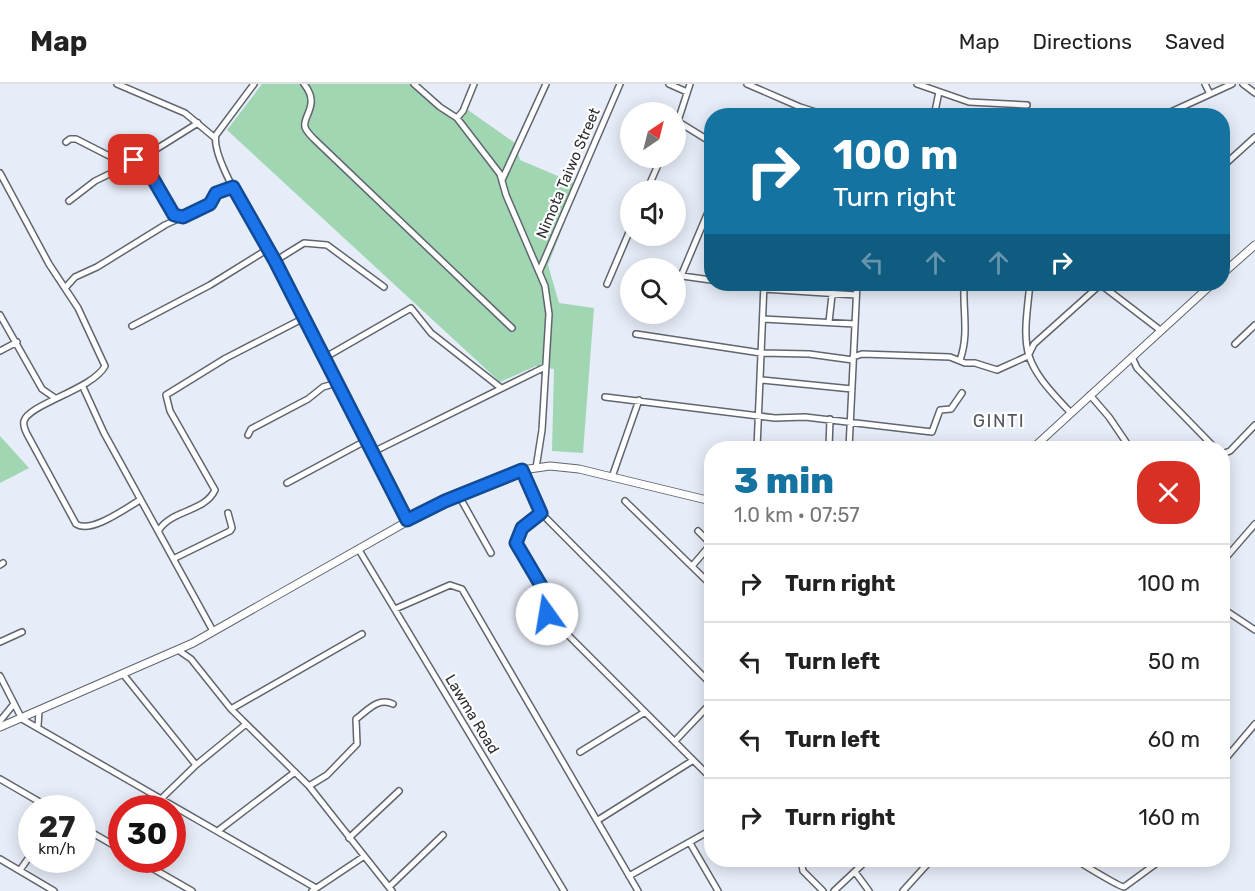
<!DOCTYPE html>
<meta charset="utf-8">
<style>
:root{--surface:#fff;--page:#f2f2f2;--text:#222;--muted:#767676;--line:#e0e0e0;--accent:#1473a1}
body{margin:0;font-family:Rubik,sans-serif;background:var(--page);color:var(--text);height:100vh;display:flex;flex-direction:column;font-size:22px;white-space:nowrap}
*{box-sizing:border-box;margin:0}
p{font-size:20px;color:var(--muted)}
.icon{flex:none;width:33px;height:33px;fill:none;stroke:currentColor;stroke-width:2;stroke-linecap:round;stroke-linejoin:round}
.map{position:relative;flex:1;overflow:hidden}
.drawer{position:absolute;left:704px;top:357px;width:526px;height:426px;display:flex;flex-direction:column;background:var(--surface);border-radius:24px;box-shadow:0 3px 15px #0003}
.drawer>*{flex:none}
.hud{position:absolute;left:704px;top:24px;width:526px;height:183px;border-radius:24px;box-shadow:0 3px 15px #0003;background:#1473a1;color:#fff;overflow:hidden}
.needle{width:39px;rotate:35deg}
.tools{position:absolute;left:620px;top:18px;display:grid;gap:12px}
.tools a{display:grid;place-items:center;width:66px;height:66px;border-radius:50%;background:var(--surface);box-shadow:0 3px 15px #0003;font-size:30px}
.speed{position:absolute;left:18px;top:711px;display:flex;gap:12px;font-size:30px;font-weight:700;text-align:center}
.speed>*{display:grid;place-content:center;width:78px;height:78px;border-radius:50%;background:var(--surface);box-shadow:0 3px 15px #0003;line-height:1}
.speed small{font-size:15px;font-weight:400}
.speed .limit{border:9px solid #d22;background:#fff;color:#111}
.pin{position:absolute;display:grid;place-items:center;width:51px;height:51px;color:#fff;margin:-26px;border-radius:12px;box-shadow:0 3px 9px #0006}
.me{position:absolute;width:66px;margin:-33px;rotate:347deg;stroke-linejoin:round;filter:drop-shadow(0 0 4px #0008)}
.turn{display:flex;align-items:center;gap:21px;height:126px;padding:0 30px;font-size:27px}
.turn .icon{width:78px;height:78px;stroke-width:2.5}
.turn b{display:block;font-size:42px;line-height:51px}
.lanes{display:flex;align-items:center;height:57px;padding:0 30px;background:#0003;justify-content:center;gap:30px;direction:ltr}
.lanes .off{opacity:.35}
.round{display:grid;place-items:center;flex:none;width:63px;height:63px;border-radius:24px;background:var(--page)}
.overview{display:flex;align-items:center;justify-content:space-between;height:102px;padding:0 30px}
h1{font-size:36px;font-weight:800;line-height:45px;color:var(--accent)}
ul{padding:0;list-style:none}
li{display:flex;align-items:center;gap:18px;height:78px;padding:0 30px;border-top:2px solid var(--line)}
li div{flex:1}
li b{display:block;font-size:22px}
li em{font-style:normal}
header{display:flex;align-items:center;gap:36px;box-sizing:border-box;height:84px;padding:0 30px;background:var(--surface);border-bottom:2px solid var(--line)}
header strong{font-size:28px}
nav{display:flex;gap:33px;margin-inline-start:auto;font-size:21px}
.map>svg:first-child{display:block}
.green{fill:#a0d6b2}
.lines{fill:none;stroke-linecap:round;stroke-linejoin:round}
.street-casing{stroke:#60656e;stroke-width:8}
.secondary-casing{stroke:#60656e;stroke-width:9}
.street{stroke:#fff;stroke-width:5}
.secondary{stroke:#fff;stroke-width:7}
.route-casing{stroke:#114b97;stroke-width:15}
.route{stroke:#1a73e8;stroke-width:10}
.labels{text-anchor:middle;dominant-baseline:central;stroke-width:4.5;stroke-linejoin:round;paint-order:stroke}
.street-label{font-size:15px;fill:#2a2c30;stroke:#fff}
.quarter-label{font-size:18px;letter-spacing:1.5px;fill:#535861;stroke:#fff}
</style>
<header>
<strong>Map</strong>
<nav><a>Map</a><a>Directions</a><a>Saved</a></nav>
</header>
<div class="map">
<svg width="1255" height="807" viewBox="0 0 1255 807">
<rect width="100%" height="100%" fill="#e7edf8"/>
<!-- green -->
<path class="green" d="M262,0H420L451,33L468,26L515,59L520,76L579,101L548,181L559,219L594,224L583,369L552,367L554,285L536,282L500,298L227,46Z
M0,352L29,384L0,399Z"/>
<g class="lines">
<!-- street casing -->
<g class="street-casing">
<path id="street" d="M117,0L185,29L215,54
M254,0L216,51C211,69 242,121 252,138C308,234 358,337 407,437
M304,0C321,21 302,32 305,43C306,47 311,52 314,55L512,244
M414,0L440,23L457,34L500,90L506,111L545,202L549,230L542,346L536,384
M669,0L687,8
M747,0L800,23L828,32
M917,0L969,18L1027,21
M1205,0L1210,10
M1243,0L1255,9
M934,32L939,8
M1162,32L1232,0
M457,34L463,27L474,0
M677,37L711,58
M675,46L690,0
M66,58L70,55H76L125,80
M142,74L169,126L181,132
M1222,83L1255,53
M0,89L49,180L78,224L105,282C93,305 29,320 24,337C23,341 25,346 27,350L76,440C91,450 126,424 140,416
M502,96L546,0
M647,106L661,74
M69,117L95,97L142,74L198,39
M275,177L304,159L327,161L384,203
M539,188L620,0
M675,191L711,196
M681,192L711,121
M607,200L630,146
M946,200L964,203C963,228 969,251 960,276
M1030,200C1022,269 1021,277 1071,329
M1100,200L1160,246
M66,203L75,193L97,183L165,141L210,120L216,109L233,103
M764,205L856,211
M0,231L42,305L55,314
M763,235L855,240
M829,238L832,211
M132,242L210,201L268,165
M636,250L761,269L809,270L853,276
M1235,260L1255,241
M0,267L17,258
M853,273L862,270L950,273L965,279H975L997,286L1028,272L1034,260L1101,200
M1132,273L1137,284L1215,364
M324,274L411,224L431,249L501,304
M762,296L852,305
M83,303L104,349L213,547
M1090,311L1109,333L1130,364
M605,313L775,334L805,333L932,348L940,326L951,325L962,309
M248,351L251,345L308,315L323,303L337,299
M757,364L764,200
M829,364L830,335
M849,364L857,200
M373,368L545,283
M1222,370L1230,367L1255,341
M522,386L541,429L711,600
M612,393L639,316
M287,399L367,356
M459,412L491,469
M625,417L711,501
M541,429L522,444L516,459L549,515V532L711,694
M159,446C171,426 205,428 215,406L170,327L166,311L226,274L304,234
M359,466L564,807
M175,474L230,447L232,444L228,429
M1222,478L1255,440
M0,481L3,479
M693,481L711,460L698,447
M1222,524L1255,546
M395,525L450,501L462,505L638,807
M0,558L22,548
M178,566L191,575L231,625L309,702L392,807
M123,590L196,681
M0,592L22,635L316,804
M231,625L362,550
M0,637L13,621
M38,642L39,627
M675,657L711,619
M580,668L645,628
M1222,679L1255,640
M0,695L50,724
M309,702L327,691L357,660L356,635C368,626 378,613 393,620
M162,714L196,681L246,640
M598,736L692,677
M82,743L122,766
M219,746L295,688
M349,754L399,707
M690,759L718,807
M0,775L54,807
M138,776L192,807
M801,776L803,787L823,807
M1077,776C1080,779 1120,803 1124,803L1161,776
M20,786L32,769
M855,788L869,807
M629,792L711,746
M389,803L443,751
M312,807L363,773
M834,807L867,776
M903,807L931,776"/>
</g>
<!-- secondary casing -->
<g class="secondary-casing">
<path id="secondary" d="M1222,190L1255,161
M1033,364L1212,200
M0,643L193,559L445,416L522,386L550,382L579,385L711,417"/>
</g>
<!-- street -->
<use href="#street" class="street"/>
<!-- secondary -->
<use href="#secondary" class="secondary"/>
</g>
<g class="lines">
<!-- route casing -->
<g class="route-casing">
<path id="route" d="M134,76L141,74L174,131L183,133L210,120L216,109L233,103L275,177L407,436L445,417L522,386L541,429L522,444L516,459L549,515L547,530"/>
</g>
<!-- route -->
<use href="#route" class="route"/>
</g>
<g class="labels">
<!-- street labels -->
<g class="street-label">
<text transform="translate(568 89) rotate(-67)">Nimota Taiwo Street</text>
<text transform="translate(472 630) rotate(59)">Lawma Road</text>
</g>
<!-- quarter labels -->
<g class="quarter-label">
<text x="999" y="337">GINTI</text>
</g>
</g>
</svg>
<div class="tools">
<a><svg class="needle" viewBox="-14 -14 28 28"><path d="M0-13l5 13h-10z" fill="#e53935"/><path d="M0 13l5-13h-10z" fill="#767676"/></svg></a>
<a><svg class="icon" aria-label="sound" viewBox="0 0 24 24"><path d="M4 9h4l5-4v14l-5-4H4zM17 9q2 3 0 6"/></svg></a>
<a><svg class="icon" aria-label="search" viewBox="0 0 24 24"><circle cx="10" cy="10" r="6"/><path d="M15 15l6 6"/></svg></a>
</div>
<div class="speed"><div>27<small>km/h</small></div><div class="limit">30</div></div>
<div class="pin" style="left:134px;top:76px;background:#d93025"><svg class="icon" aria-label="arrive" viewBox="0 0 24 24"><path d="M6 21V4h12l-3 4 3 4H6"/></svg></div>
<svg class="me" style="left:547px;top:530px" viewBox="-20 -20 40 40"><circle r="19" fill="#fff"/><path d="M0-13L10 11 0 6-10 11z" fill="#1a73e8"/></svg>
<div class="hud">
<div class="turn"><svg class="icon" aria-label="right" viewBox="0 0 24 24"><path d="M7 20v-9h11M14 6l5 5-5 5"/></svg><div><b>100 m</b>Turn right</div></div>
<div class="lanes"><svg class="icon off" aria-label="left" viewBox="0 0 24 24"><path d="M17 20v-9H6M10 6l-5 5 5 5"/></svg><svg class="icon off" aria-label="ahead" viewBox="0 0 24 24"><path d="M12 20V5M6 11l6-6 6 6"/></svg><svg class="icon off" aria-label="ahead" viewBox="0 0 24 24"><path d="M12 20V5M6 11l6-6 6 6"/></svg><svg class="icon" aria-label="right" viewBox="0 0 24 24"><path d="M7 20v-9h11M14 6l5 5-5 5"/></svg></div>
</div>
<section class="drawer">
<div class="overview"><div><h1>3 min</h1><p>1.0 km · 07:57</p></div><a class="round" style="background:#d93025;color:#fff"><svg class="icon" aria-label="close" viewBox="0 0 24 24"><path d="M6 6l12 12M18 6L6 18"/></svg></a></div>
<ul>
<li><svg class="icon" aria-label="right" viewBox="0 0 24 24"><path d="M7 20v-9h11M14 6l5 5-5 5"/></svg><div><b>Turn right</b></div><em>100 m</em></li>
<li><svg class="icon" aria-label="left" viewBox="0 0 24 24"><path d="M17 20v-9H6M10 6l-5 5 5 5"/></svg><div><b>Turn left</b></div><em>50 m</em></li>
<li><svg class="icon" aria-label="left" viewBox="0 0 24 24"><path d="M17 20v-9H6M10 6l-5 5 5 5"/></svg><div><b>Turn left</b></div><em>60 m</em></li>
<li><svg class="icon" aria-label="right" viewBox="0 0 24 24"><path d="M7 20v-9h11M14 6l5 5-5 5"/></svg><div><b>Turn right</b></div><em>160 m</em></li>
</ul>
</section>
</div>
